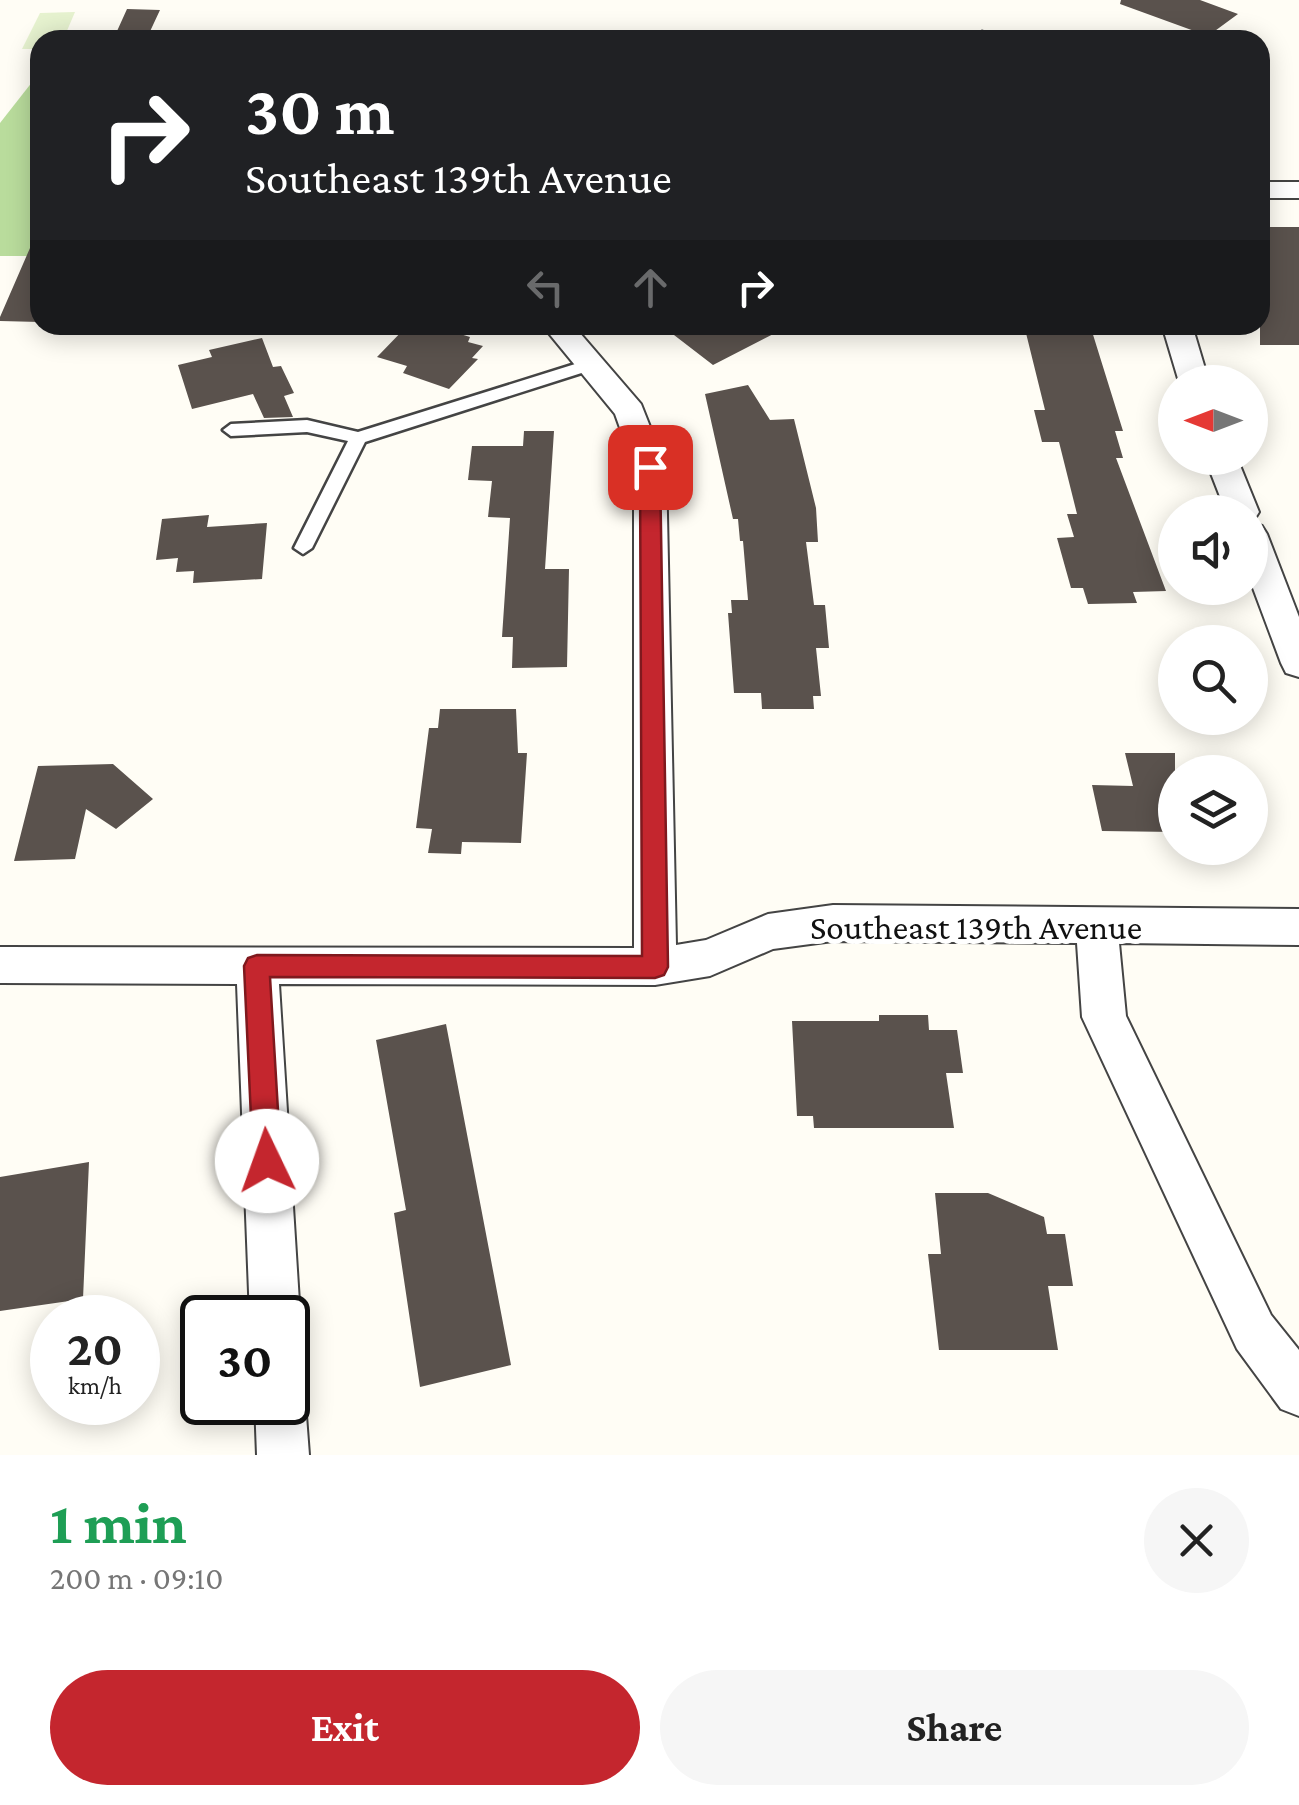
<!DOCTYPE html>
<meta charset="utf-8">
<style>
:root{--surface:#fff;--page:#f6f6f6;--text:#222;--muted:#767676;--accent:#c4262e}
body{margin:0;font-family:"Crimson Pro",serif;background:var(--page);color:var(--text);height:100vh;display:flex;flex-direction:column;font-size:38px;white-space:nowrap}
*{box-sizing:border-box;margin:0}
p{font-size:32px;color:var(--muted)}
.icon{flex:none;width:55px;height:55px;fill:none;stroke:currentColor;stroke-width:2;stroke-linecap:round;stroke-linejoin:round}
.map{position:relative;height:1455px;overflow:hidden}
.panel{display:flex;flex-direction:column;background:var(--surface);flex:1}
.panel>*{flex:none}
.banner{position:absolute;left:30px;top:30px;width:1240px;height:305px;border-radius:30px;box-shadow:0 5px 25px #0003;background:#202124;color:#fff;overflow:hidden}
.needle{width:65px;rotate:270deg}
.controls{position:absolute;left:1158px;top:365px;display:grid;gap:20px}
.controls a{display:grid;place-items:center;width:110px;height:110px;border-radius:50%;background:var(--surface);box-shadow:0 5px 25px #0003;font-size:50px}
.speed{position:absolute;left:30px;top:1295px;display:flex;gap:20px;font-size:50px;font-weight:700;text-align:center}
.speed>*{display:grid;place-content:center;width:130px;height:130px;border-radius:50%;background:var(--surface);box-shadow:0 5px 25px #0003;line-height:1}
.speed small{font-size:25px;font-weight:400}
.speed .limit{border:5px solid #111;border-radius:15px;background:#fff;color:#111}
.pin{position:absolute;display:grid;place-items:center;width:85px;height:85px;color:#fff;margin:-42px;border-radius:20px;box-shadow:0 5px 15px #0006}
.me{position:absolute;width:110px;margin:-55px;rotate:357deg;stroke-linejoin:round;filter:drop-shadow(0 0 8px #0008)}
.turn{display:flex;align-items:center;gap:35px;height:210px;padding:0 50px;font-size:45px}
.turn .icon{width:130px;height:130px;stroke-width:2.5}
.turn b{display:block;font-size:70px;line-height:85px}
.lanes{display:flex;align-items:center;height:95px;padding:0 50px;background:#0003;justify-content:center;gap:50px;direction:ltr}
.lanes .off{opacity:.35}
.round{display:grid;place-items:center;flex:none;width:105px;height:105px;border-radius:52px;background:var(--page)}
.head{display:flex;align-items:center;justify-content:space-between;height:170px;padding:0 50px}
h1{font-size:60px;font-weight:700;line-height:75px;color:#1e9e55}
.button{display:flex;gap:20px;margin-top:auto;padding:20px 50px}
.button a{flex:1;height:115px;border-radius:60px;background:var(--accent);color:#fff;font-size:40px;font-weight:700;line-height:115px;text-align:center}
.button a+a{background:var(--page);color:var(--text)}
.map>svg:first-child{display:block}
.forest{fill:#b9dc9c}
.pitch{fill:#e6f2cf}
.building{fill:#5a524d}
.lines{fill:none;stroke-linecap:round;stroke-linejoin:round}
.lane-casing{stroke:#444;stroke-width:5}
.street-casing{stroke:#444;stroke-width:4}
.lane{fill:#fff;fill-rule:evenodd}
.street{fill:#fff;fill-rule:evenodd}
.route{fill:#c4262e;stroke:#7f191e;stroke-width:2.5}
.labels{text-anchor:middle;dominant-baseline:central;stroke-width:10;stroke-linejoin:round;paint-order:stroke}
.street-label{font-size:35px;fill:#111;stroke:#fff}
</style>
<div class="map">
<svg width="1299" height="1455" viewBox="0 0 1299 1455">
<rect width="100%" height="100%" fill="#fffdf5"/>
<!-- forest -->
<path class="forest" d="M40,72V256H0V123Z"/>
<!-- pitch -->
<path class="pitch" d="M75,12L63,40H40V49H22L40,13Z"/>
<!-- building -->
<path class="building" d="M1121,0H1200L1238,14L1208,36L1120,4Z
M127,9L160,10L146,40H113Z
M40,225V322L0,321V317Z
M1260,227H1299V345H1260Z
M408,325L422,329L431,325L470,337L468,342L483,346L472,358L478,359L449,389L403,373L407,366L377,357Z
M661,325H791L713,365Z
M1024,325H1090L1123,431H1115L1123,458H1116L1166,591L1133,592L1137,603L1088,604L1083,588H1071L1057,538L1074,537L1067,514H1077L1059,442H1042L1034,410H1045Z
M262,338L273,367L281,366L294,393L284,396L293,417L264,418L253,394L192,409L178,365L212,357L209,350Z
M748,385L770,420L794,419L816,508L818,542H806L814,605H825L829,648H816L821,696H813L814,709H762L761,693H734L728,613H732L731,600H748L743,541H740L738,519H733L705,394Z
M524,431H554L545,569H569L567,667L512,668L513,637H502L510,518L488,517L492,481L468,480L472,446H523Z
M209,515L207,527L267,523L262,579L193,583L194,571L176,572L178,558L156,560L162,519Z
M440,709H516L518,753H527L521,843L462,842L461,854L428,853L432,829L416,828L429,728H438Z
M1125,753H1175V832L1102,831L1092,785L1133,786Z
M113,764L153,799L116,829L86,809L75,859L14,861L38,766Z
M879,1015H928L929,1030H957L963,1073H946L954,1128H814L813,1116H797L792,1021H879Z
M446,1024L511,1365L420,1387L394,1213L406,1210L376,1040Z
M89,1162L83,1299L0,1311V1177Z
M935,1193H988L1044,1217L1047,1234H1065L1073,1286H1048L1058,1350H939L928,1254H941Z"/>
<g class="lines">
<!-- lane casing -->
<g class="lane-casing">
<path id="lane" d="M982,32L997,40L977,39L976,36Z
M588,360L594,361V369L365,442L312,548L303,554L294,548L348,441L307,432L231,436L223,430L231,424L307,420L358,432Z"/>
</g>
<!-- street casing -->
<g class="street-casing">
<path id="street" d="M1260,182H1299V198H1260Z
M542,325H573L641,404L666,467L676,945L706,940L768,914L833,905L1299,909V945L1119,943L1126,1016L1271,1315L1299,1350V1416L1281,1409L1237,1349L1082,1017L1077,943L833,941L773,949L710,976L655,985L279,984L300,1318L292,1335L288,1337V1318H250L237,984L0,983V947L634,948V467L615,414Z
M1162,325H1192L1209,382H1179Z
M1205,458H1237L1259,512L1254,520L1250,521V512H1226Z
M1250,522L1262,526L1267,534L1299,617V677L1286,673L1281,663L1250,580Z
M288,1380L298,1384L305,1402L309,1455H257L255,1402H288Z"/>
</g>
<!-- lane -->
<use href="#lane" class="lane"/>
<!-- street -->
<use href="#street" class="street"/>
</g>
<!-- route -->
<path class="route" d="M650,460L660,467L668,967L664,975L655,978L270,977L281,1161L277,1170L267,1174L257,1170L253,1161L244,966L248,958L257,955L642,956L640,467Z"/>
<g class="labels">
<!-- street labels -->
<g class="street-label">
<text x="976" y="927">Southeast 139th Avenue</text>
</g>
</g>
</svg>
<div class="controls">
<a><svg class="needle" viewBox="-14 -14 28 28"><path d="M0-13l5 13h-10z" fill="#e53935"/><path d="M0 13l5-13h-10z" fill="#767676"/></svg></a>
<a><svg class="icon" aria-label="sound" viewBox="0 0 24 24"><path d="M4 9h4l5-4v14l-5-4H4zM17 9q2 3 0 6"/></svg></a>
<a><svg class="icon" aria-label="search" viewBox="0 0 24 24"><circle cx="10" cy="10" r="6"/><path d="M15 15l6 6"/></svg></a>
<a><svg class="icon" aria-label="layers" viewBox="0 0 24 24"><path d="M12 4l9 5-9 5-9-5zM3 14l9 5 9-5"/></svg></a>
</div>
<div class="speed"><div>20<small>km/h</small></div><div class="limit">30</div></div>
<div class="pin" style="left:650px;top:467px;background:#d93025"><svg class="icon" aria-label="arrive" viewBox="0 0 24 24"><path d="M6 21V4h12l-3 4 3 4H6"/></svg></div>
<svg class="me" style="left:267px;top:1161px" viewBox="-20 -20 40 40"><circle r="19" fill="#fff"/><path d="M0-13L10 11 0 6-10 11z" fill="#c4262e"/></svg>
<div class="banner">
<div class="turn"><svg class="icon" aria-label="right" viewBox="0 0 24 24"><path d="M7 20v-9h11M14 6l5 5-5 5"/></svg><div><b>30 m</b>Southeast 139th Avenue</div></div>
<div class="lanes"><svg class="icon off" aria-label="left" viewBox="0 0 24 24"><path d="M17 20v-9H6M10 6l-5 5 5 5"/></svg><svg class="icon off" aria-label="ahead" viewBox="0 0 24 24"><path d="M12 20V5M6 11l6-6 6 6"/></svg><svg class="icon" aria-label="right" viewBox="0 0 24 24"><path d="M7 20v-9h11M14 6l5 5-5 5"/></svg></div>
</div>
</div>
<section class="panel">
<div class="head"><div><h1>1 min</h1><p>200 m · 09:10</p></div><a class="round"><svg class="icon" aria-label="close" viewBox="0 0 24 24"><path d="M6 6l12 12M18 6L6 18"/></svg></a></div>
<div class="button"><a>Exit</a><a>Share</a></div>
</section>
